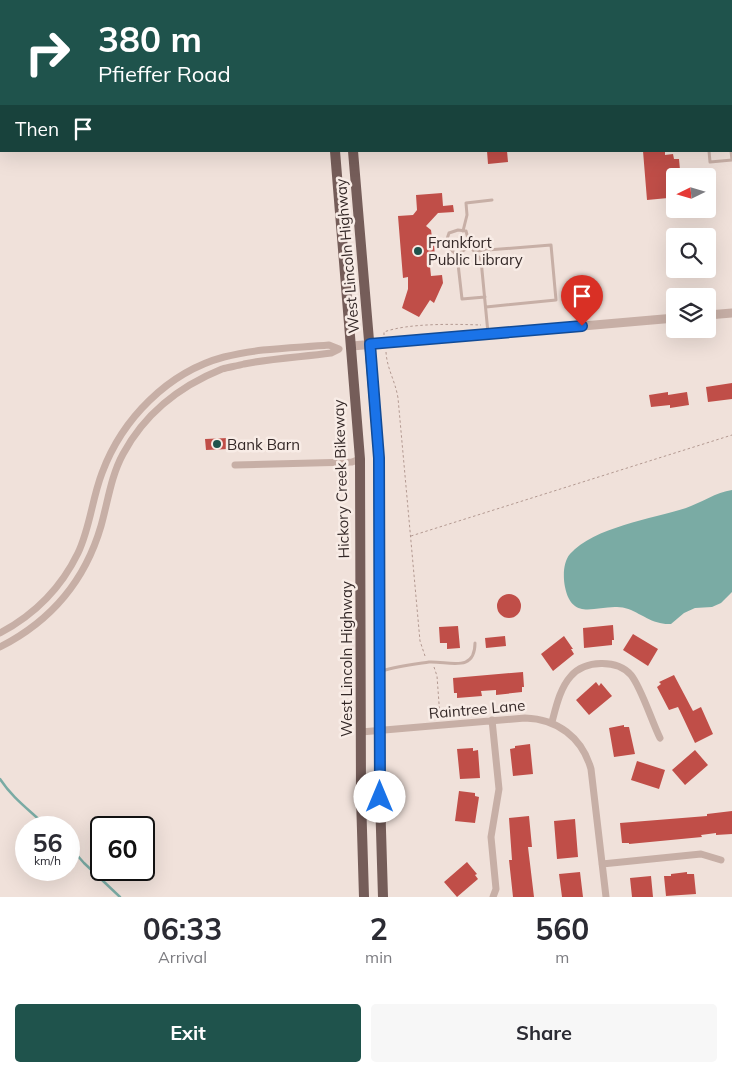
<!DOCTYPE html>
<style>
:root{--surface:#fff;--page:#f7f7f7;--text:#2b2b33;--muted:#7c7c81;--accent:#1f534c}
body{margin:0;font-family:Mulish,sans-serif;background:var(--page);color:var(--text);height:100vh;display:flex;flex-direction:column;font-size:19px;white-space:nowrap}
*{box-sizing:border-box;margin:0}
p{font-size:16px;color:var(--muted)}
.icon{flex:none;width:28px;height:28px;fill:none;stroke:currentColor;stroke-width:2;stroke-linecap:round;stroke-linejoin:round}
.map{position:relative;height:897px;overflow:hidden}
.panel{display:flex;flex-direction:column;background:var(--surface);flex:1}
.panel>*{flex:none}
.banner{position:absolute;left:0px;top:0px;width:732px;height:152px;box-shadow:0 5px 20px #0002;background:#1f534c;color:#fff;overflow:hidden}
.needle{width:32px;rotate:265deg}
.tools{position:absolute;left:666px;top:168px;display:grid;gap:10px}
.tools a{display:grid;place-items:center;width:50px;height:50px;border-radius:5px;background:var(--surface);box-shadow:0 5px 20px #0002;font-size:25px}
.speed{position:absolute;left:15px;top:816px;display:flex;gap:10px;font-size:25px;font-weight:700;text-align:center}
.speed>*{display:grid;place-content:center;width:65px;height:65px;border-radius:50%;background:var(--surface);box-shadow:0 5px 20px #0002;line-height:1}
.speed small{font-size:12px;font-weight:400}
.speed .limit{border:2px solid #111;border-radius:8px;background:#fff;color:#111}
.pin{position:absolute;display:grid;place-items:center;width:42px;height:42px;color:#fff;margin:-51px -21px;border-radius:50% 50% 50% 0;rotate:-45deg;box-shadow:0 0 5px #0007}
.pin .icon{rotate:45deg}
.me{position:absolute;width:55px;margin:-28px;rotate:0deg;stroke-linejoin:round;filter:drop-shadow(0 0 4px #0008)}
.turn{display:flex;align-items:center;gap:18px;height:105px;padding:0 15px;font-size:22px}
.turn .icon{width:65px;height:65px;stroke-width:2.5}
.turn b{display:block;font-size:35px;line-height:42px}
.then{display:flex;align-items:center;height:48px;padding:0 15px;background:#0003;gap:10px;font-size:19px}
.eta{display:flex;justify-content:space-evenly;align-items:center;height:85px;text-align:center}
.eta b{font-size:30px;font-weight:700;line-height:35px}
.primary-button{display:flex;gap:10px;margin-top:auto;padding:10px 15px}
.primary-button a{flex:1;height:58px;border-radius:5px;background:var(--accent);color:#fff;font-size:20px;font-weight:700;line-height:58px;text-align:center}
.primary-button a+a{background:var(--page);color:var(--text)}
.map>svg:first-child{display:block}
.water{fill:#7aaba4}
.lines{fill:none;stroke-linecap:round;stroke-linejoin:round}
.stream{stroke:#7aaba4;stroke-width:2.5}
.building{fill:#c04e48}
.path{stroke:#b39991;stroke-width:1;stroke-dasharray:2.5 2.5;stroke-linecap:butt}
.service{stroke:#c7afa6;stroke-width:3}
.minor{stroke:#c7afa6;stroke-width:7}
.tertiary{stroke:#c7afa6;stroke-width:9}
.primary{stroke:#755d59;stroke-width:10}
.route-casing{stroke:#114b97;stroke-width:12}
.route{stroke:#1a73e8;stroke-width:9}
.poi-dot{fill:#1f534c;stroke:#f8ece6;stroke-width:2}
.labels{text-anchor:middle;dominant-baseline:central;stroke-width:5;stroke-linejoin:round;paint-order:stroke}
.poi-label{font-size:15px;fill:#342827;stroke:#f8ece6;text-anchor:start}
.street-label{font-size:15px;fill:#342827;stroke:#f8ece6}
</style>
<div class="map">
<svg width="732" height="897" viewBox="0 0 732 897">
<rect width="100%" height="100%" fill="#f0e1da"/>
<!-- water -->
<path class="water" d="M732,490V592L721,603L712,607L695,608L684,613L671,624C668,624 663,624 660,623C645,620 633,607 617,607C595,606 572,621 565,587C563,577 563,562 570,554C594,527 652,519 686,508C701,503 716,492 732,490Z"/>
<g class="lines">
<!-- stream -->
<path class="stream" d="M0,779C13,799 31,811 48,828
M69,846L84,863L120,897"/>
</g>
<!-- building -->
<path class="building" d="M487,151H507L508,162L488,164Z
M643,151H665V155L673,154L674,159H679L680,170H675L676,176L666,177L668,198L647,200Z
M442,193L443,206L453,205L454,212L438,213L426,226L431,230L433,245H434L435,256L429,257L431,276L442,275L443,283L434,303L430,300L419,317L402,308L408,289V277L403,278L398,216L413,215L417,210L416,195Z
M732,383V399L708,402L706,387Z
M668,392V395L687,392L689,405L670,408V405L651,407L649,395Z
M228,438L229,449L206,450L205,439Z
M497 606a12 12 0 1 1 24 0a12 12 0 1 1-24 0Z
M613,625L614,640H612V645L584,648L583,628Z
M458,626L460,648L447,649V643H440L439,627Z
M633,634L658,649L648,666L623,650Z
M505,636L506,646L486,648L485,638Z
M564,636L573,649H571L574,654L553,671L541,654Z
M523,672L524,687H522V692L496,695V690L481,691L482,696L457,698V693H454L453,678Z
M674,675L693,711L701,707L713,734L695,743L678,707L669,710L657,687L661,684L659,682Z
M596,682L599,686L601,683L612,696L589,715L576,700Z
M624,725V727H629L635,754L614,757L609,728Z
M530,744L533,774L513,776L510,749L515,748V746Z
M473,748V751L478,750L480,778L460,779L457,749Z
M695,750L708,765L685,785L672,770Z
M637,761L665,770L659,789L631,780Z
M459,791L475,793V796L479,797L475,823L455,821Z
M732,811V834L716,835V833L701,835L702,837L629,844V843H622L620,823L707,816V814Z
M529,816L532,847H528L534,897H513L509,860H512L509,818Z
M575,819L578,857L557,859L554,821Z
M467,862L477,874L475,875L478,879L457,897L444,882Z
M580,872L583,897H562L559,874Z
M687,872V874H694L696,894L666,896L664,876H671V874Z
M651,876L653,897H632L630,878Z"/>
<g class="lines">
<!-- path -->
<path class="path" d="M574,1V0
M731,23H732
M384,335V332C408,323 455,324 481,325
M386,352C387,369 395,380 398,398L420,641L425,656
M411,536L732,435
M434,667L437,676L440,717"/>
<!-- service -->
<path class="service" d="M731,92H732
M709,151L710,162L732,160L731,151
M463,231L467,215L466,203L492,200
M475,251L551,245L556,300L486,307
M457,255L470,246
M485,297L462,299L457,255L449,248L446,242L449,233L458,230L466,231L470,246L481,260L488,333
M382,671C396,666 415,664 429,662C449,661 475,673 475,643"/>
<!-- minor -->
<path class="minor" d="M235,465L352,462L360,459
M0,633C34,615 61,588 78,553C90,528 92,499 102,473C122,419 168,372 224,357C258,348 295,348 329,345L339,349L331,353C302,357 273,358 244,364C237,366 229,367 222,369C180,386 145,413 123,454C111,476 108,501 101,526C85,581 51,621 0,647
M492,720L499,789L491,837L496,889L493,897
M552,722C556,707 560,688 571,676C585,660 617,659 631,675C641,687 652,722 660,738
M361,732L525,718C557,719 582,737 591,769L606,897
M602,864L701,854L721,860"/>
<!-- tertiary -->
<path class="tertiary" d="M708,315L732,313
M352,346L675,318"/>
<!-- primary -->
<path class="primary" d="M321,0V1
M340,0V1
M335,151L360,459L361,797L364,897
M353,151L379,459L380,797L383,897"/>
</g>
<g class="lines">
<!-- route casing -->
<g class="route-casing">
<path id="route" d="M380,797L379,458L370,344L582,326"/>
</g>
<!-- route -->
<use href="#route" class="route"/>
</g>
<!-- markers -->
<g class="poi-dot">
<circle cx="418" cy="251" r="5"/>
<circle cx="217" cy="444" r="5"/>
</g>
<g class="labels">
<!-- poi labels -->
<g class="poi-label">
<text x="428" y="242">Frankfort<tspan x="428" dy="17">Public Library</tspan></text>
<text x="227" y="444">Bank Barn</text>
</g>
<!-- street labels -->
<g class="street-label">
<text transform="translate(347 256) rotate(-95)">West Lincoln Highway</text>
<text transform="translate(341 479) rotate(-92)">Hickory Creek Bikeway</text>
<text transform="translate(346 659) rotate(-90)">West Lincoln Highway</text>
<text transform="translate(477 709) rotate(-5)">Raintree Lane</text>
</g>
</g>
</svg>
<div class="tools">
<a><svg class="needle" viewBox="-14 -14 28 28"><path d="M0-13l5 13h-10z" fill="#e53935"/><path d="M0 13l5-13h-10z" fill="#7c7c81"/></svg></a>
<a><svg class="icon" aria-label="search" viewBox="0 0 24 24"><circle cx="10" cy="10" r="6"/><path d="M15 15l6 6"/></svg></a>
<a><svg class="icon" aria-label="layers" viewBox="0 0 24 24"><path d="M12 4l9 5-9 5-9-5zM3 14l9 5 9-5"/></svg></a>
</div>
<div class="speed"><div>56<small>km/h</small></div><div class="limit">60</div></div>
<div class="pin" style="left:582px;top:326px;background:#d93025"><svg class="icon" aria-label="arrive" viewBox="0 0 24 24"><path d="M6 21V4h12l-3 4 3 4H6"/></svg></div>
<svg class="me" style="left:380px;top:797px" viewBox="-20 -20 40 40"><circle r="19" fill="#fff"/><path d="M0-13L10 11 0 6-10 11z" fill="#1a73e8"/></svg>
<div class="banner">
<div class="turn"><svg class="icon" aria-label="right" viewBox="0 0 24 24"><path d="M7 20v-9h11M14 6l5 5-5 5"/></svg><div><b>380 m</b>Pfieffer Road</div></div>
<div class="then">Then<svg class="icon" aria-label="arrive" viewBox="0 0 24 24"><path d="M6 21V4h12l-3 4 3 4H6"/></svg></div>
</div>
</div>
<section class="panel">
<div class="eta">
<div><b>06:33</b><p>Arrival</p></div>
<div><b>2</b><p>min</p></div>
<div><b>560</b><p>m</p></div>
</div>
<div class="primary-button"><a>Exit</a><a>Share</a></div>
</section>
